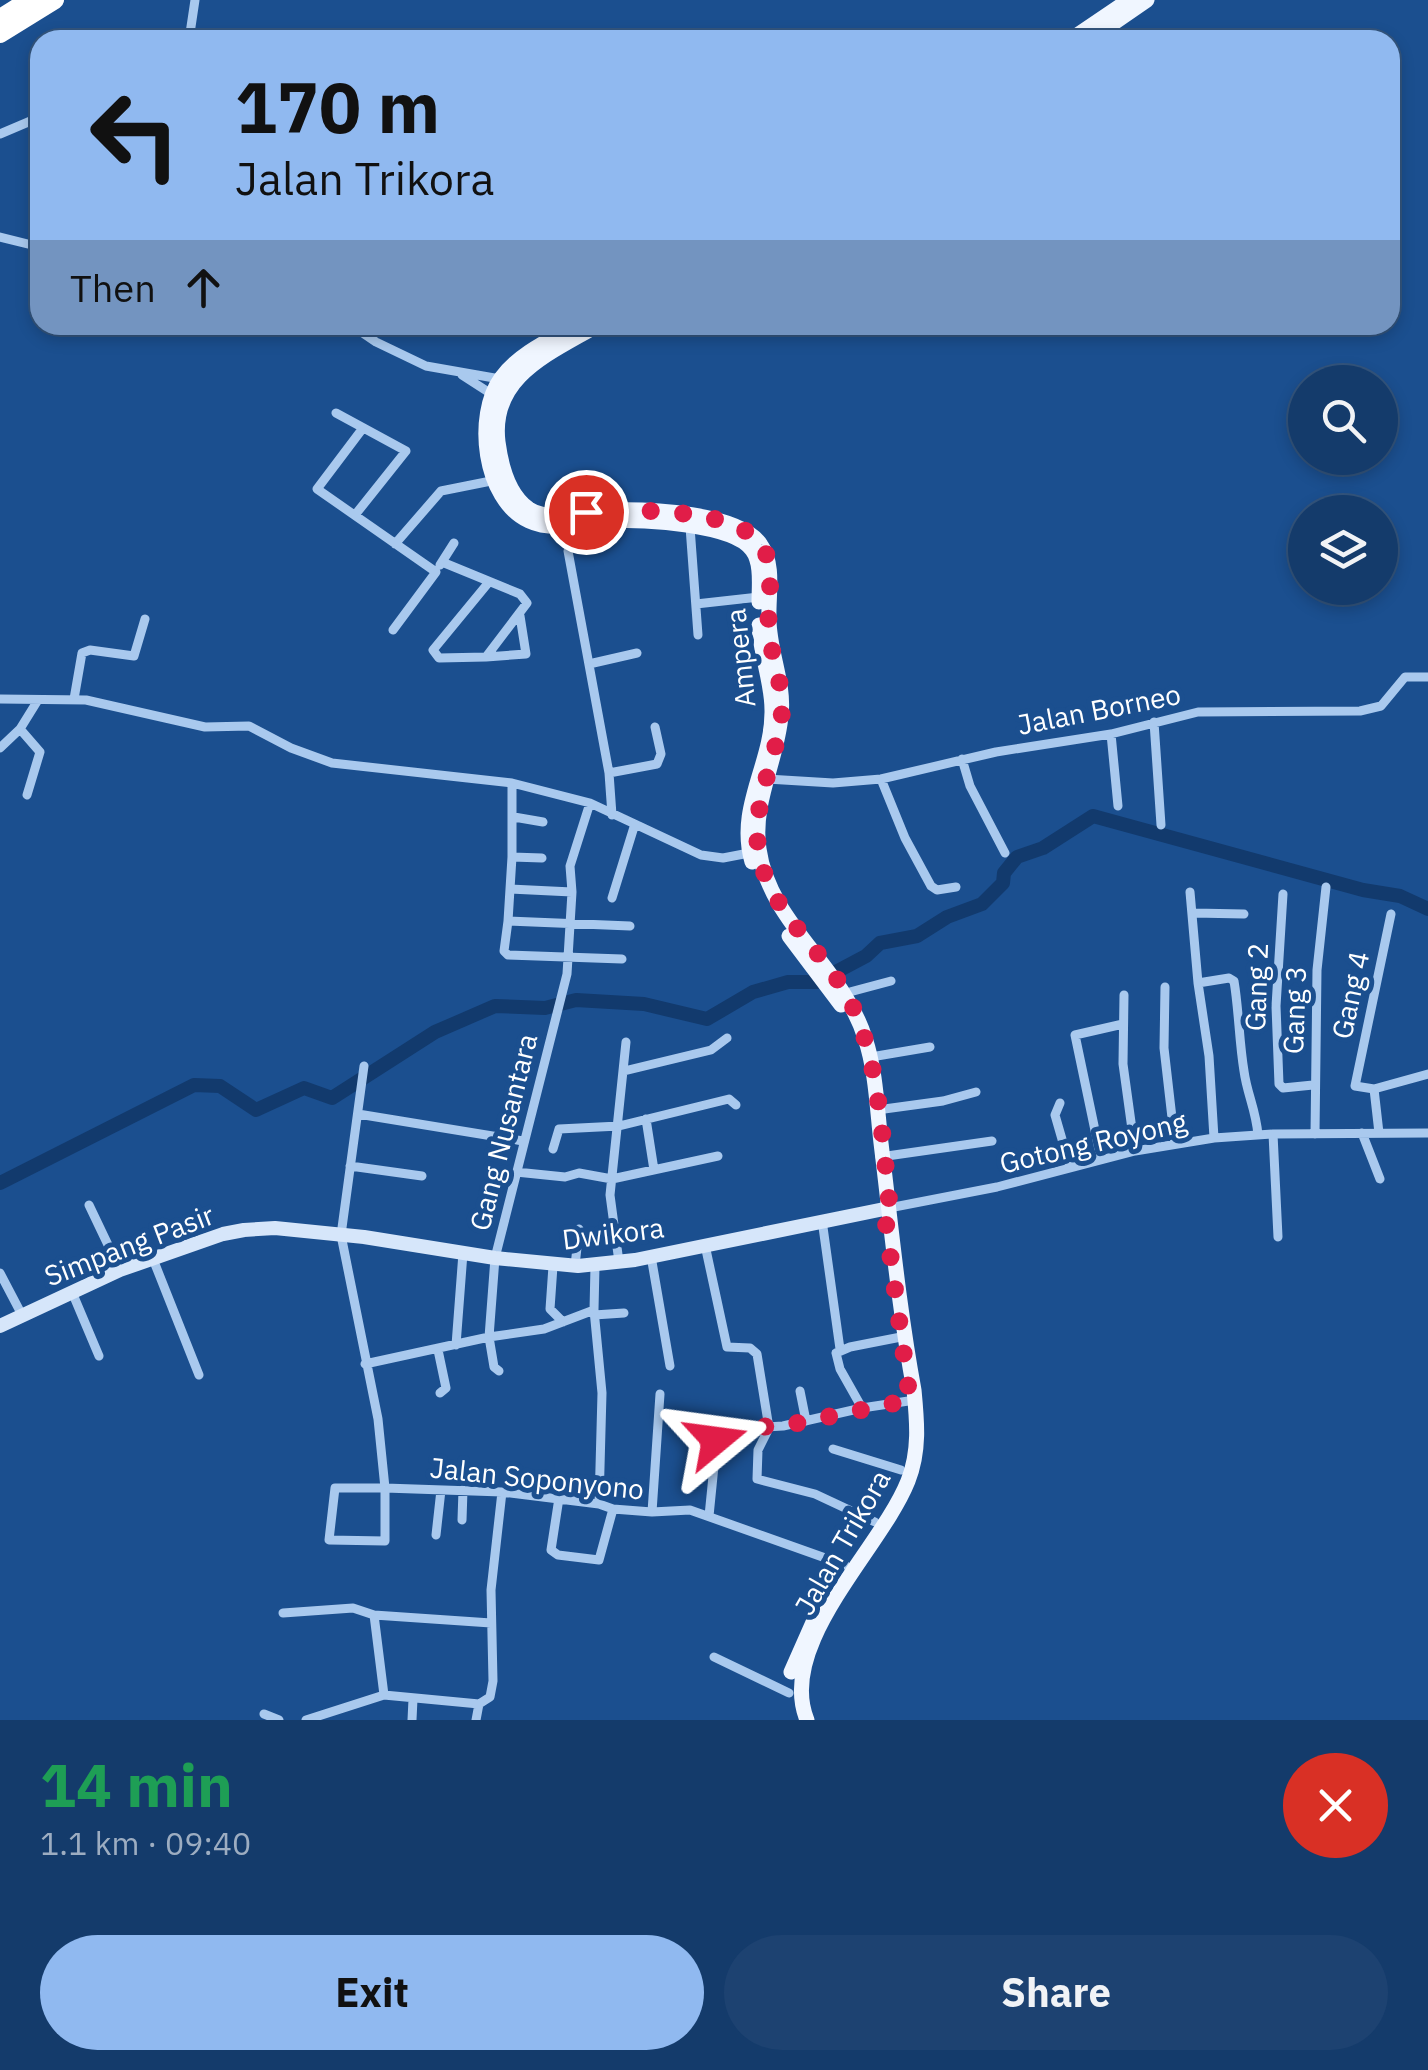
<!DOCTYPE html>
<meta charset="utf-8">
<style>
:root{--surface:#143b6b;--page:#1d4271;--text:#f1f3f6;--muted:#9dadc1;--line:#33557e;--accent:#90b9f0}
body{margin:0;font-family:"IBM Plex Sans",sans-serif;background:var(--page);color:var(--text);height:100vh;display:flex;flex-direction:column;font-size:38px;white-space:nowrap}
*{box-sizing:border-box;margin:0}
p{font-size:32px;color:var(--muted)}
.icon{flex:none;width:55px;height:55px;fill:none;stroke:currentColor;stroke-width:2;stroke-linecap:round;stroke-linejoin:round}
.map{position:relative;height:1720px;overflow:hidden}
.drawer{display:flex;flex-direction:column;background:var(--surface);flex:1}
.drawer>*{flex:none}
.guide{position:absolute;left:30px;top:30px;width:1370px;height:305px;border-radius:30px;box-shadow:0 5px 15px #0003,0 0 0 2px var(--line);background:#90b9f0;color:#111;overflow:hidden}
.controls{position:absolute;left:1288px;top:365px;display:grid;gap:20px}
.controls a{display:grid;place-items:center;width:110px;height:110px;border-radius:50%;background:var(--surface);box-shadow:0 5px 15px #0003,0 0 0 2px var(--line);font-size:50px}
.pin{position:absolute;display:grid;place-items:center;width:85px;height:85px;color:#fff;margin:-42px;border:5px solid #fff;border-radius:50%;box-shadow:0 2px 10px #0007}
.me{position:absolute;width:110px;margin:-55px;rotate:74deg;stroke-linejoin:round;filter:drop-shadow(0 0 8px #0008)}
.turn{display:flex;align-items:center;gap:35px;height:210px;padding:0 40px;font-size:45px}
.turn .icon{width:130px;height:130px;stroke-width:2.5}
.turn b{display:block;font-size:70px;line-height:85px}
.then{display:flex;align-items:center;height:95px;padding:0 40px;background:#0003;gap:20px;font-size:38px}
.round{display:grid;place-items:center;flex:none;width:105px;height:105px;border-radius:52px;background:var(--page)}
.overview{display:flex;align-items:center;justify-content:space-between;height:170px;padding:0 40px}
h1{font-size:60px;font-weight:700;line-height:75px;color:#1e9e55}
.action{display:flex;gap:20px;margin-top:auto;padding:20px 40px}
.action a{flex:1;height:115px;border-radius:60px;background:var(--accent);color:#111;font-size:40px;font-weight:700;line-height:115px;text-align:center}
.action a+a{background:var(--page);color:var(--text)}
.map>svg:first-child{display:block}
.lines{fill:none;stroke-linecap:round;stroke-linejoin:round}
.river{stroke:#123a6d;stroke-width:14}
.street{stroke:#a9c9ee;stroke-width:9}
.secondary{stroke:#d6e6fa;stroke-width:14}
.primary{stroke:#f0f6ff;stroke-width:15}
.highway{stroke:#fff;stroke-width:18}
.route{stroke:#e11d48;stroke-width:18;stroke-dasharray:0 32.4}
.labels{text-anchor:middle;dominant-baseline:central;stroke-width:10;stroke-linejoin:round;paint-order:stroke}
.street-label{font-size:28px;fill:#fff;stroke:#1b4f8f}
</style>
<div class="map">
<svg width="1428" height="1720" viewBox="0 0 1428 1720">
<rect width="100%" height="100%" fill="#1b4f8f"/>
<g class="lines">
<!-- river -->
<path class="river" d="M0,1183L194,1085L220,1086L256,1110L304,1088L332,1098L435,1032L495,1006L545,1008L576,1000L644,1004L707,1019L753,992L788,982H817L866,956L880,943L917,936L947,917L982,904L1003,883L1004,873L1017,857L1043,848L1093,816L1363,890L1400,896L1428,909"/>
<!-- street -->
<path class="street" d="M189,40L195,0
M0,134L40,117
M0,237L40,247
M351,325L376,342L426,366L500,379
M462,375L493,395
M336,413L406,451L355,515
M363,428L317,489L436,572L393,630
M690,527L698,635
M395,544L441,491L496,480
M568,551L609,773L612,815
M442,562L520,594L527,603L486,657L439,658L433,650L489,582
M440,565L454,543
M696,604L759,597
M486,657L526,654L520,616
M589,664L637,653
M0,699L86,700L205,727L249,726L291,748L332,763L512,783L590,803L701,855L723,858L749,853
M74,699L82,653L90,650L134,656L145,619
M1154,722L1161,825
M20,729L40,752L27,795
M1111,734L1118,806
M0,748L20,729L38,700
M962,759L970,786L1005,853
M609,773L657,764L661,754L655,727
M767,779L833,783L881,779L996,752L1111,734L1198,712L1360,711L1381,706L1405,677H1428
M881,779L905,838L931,886L937,890L956,887
M514,817L543,822
M512,857V784
M510,889L512,857L542,858
M1190,892L1198,983L1209,1056L1214,1138
M1283,894L1276,1006L1279,1084L1283,1088L1313,1085
M612,898L634,827
M1194,913L1244,914
M1391,914L1355,1086L1374,1089L1428,1074
M508,921L510,889L572,892
M622,959L508,955L504,951L508,921L630,926
M1198,983L1229,978L1234,981C1239,1011 1239,1041 1244,1071C1247,1094 1256,1110 1258,1135
M1165,987L1164,1048L1175,1144
M846,993L891,981
M1124,995L1123,1064L1135,1151
M871,1057L930,1047
M364,1066L341,1235L378,1419L385,1488L502,1492L599,1504L613,1509L652,1512L690,1510L845,1565
M624,1071L711,1050L727,1038
M1374,1089L1379,1133
M1060,1103L1055,1115L1070,1167
M877,1110L943,1101L976,1092
M358,1114L523,1141
M646,1119L654,1170
M1362,1133L1380,1179
M1273,1134L1278,1237
M1315,1134L1317,970L1326,887
M553,1149L559,1129L619,1126L729,1099L736,1105
M880,1157L992,1141
M1101,1159L1075,1035L1123,1024
M350,1166L422,1176
M516,1172L565,1177L579,1173L612,1179L718,1156
M89,1205L120,1270
M889,1208L997,1187L1135,1151L1214,1138L1273,1134L1428,1133
M822,1220L840,1349
M705,1245L727,1347L750,1348L757,1354L769,1428L758,1450L757,1479L815,1494L875,1522
M651,1256L670,1366
M153,1259L199,1375
M619,1262L610,1195L626,1042
M553,1266L550,1309L563,1322
M575,1266L579,1229
M595,1266L594,1310L602,1393L599,1504
M0,1273L22,1315
M72,1292L99,1356
M594,1315L624,1313
M456,1345L463,1253
M438,1350L446,1388L440,1393
M365,1364L489,1337L544,1329L594,1310
M499,1371L494,1367L489,1337L495,1258L567,974L572,892L570,866L590,803
M800,1391L806,1421
M862,1408L840,1369L836,1353L850,1347L906,1336
M833,1449L901,1470
M335,1488H385V1541L329,1540Z
M559,1498L551,1550L558,1555L599,1560L613,1509
M652,1512L660,1394
M709,1516L717,1436L721,1430L783,1426L862,1408L915,1400
M462,1520L463,1490
M436,1535L441,1490
M283,1613L353,1608L374,1615
M714,1657L789,1693
M384,1695L374,1615L491,1623
M264,1714L279,1720
M306,1720L384,1695L479,1704L490,1697L493,1681L491,1590L502,1492
M412,1720L413,1699
M476,1720L479,1704"/>
<!-- secondary -->
<path class="secondary" d="M0,1326L120,1270L223,1234L244,1230L275,1228L364,1237L495,1258L578,1266L635,1260L889,1208"/>
<!-- primary -->
<path class="primary" d="M1070,40L1129,0
M1089,40L1147,0
M576,325C551,339 518,354 501,378C474,415 483,500 529,521C554,533 587,522 613,521C643,519 734,524 752,550C762,563 759,586 759,602
M598,325C551,353 490,376 498,442C501,465 509,495 529,509C550,523 587,511 611,510C647,509 740,512 761,545C775,565 768,596 769,619C769,652 785,682 781,716C777,761 752,803 759,849C769,923 843,967 865,1038C876,1071 877,1108 881,1143C891,1225 899,1309 914,1390C917,1421 920,1451 908,1481C881,1549 776,1644 807,1720
M752,862C736,807 773,763 772,710C772,681 760,654 759,625
M789,936L841,1005
M791,1672L818,1611"/>
<!-- highway -->
<path class="highway" d="M0,18L29,0
M0,34L55,0"/>
</g>
<g class="lines">
<!-- route -->
<path class="route" d="M586,512C627,509 732,507 760,543C778,566 766,604 769,631C772,662 786,689 781,721C774,763 753,804 758,847C766,911 823,947 850,1001C880,1061 882,1141 890,1208L884,1209L910,1400L783,1426L726,1428L720,1430L716,1440"/>
</g>
<g class="labels">
<!-- street labels -->
<g class="street-label">
<text transform="translate(740 658) rotate(-96)">Ampera</text>
<text transform="translate(1099 709) rotate(-11)">Jalan Borneo</text>
<text transform="translate(1256 987) rotate(-88)">Gang 2</text>
<text transform="translate(1350 995) rotate(-78)">Gang 4</text>
<text transform="translate(1294 1010) rotate(-88)">Gang 3</text>
<text transform="translate(503 1132) rotate(-76)">Gang Nusantara</text>
<text transform="translate(1093 1142) rotate(-13)">Gotong Royong</text>
<text transform="translate(613 1233) rotate(-7)">Dwikora</text>
<text transform="translate(129 1245) rotate(-21)">Simpang Pasir</text>
<text transform="translate(537 1478) rotate(6)">Jalan Soponyono</text>
<text transform="translate(842 1542) rotate(-60)">Jalan Trikora</text>
</g>
</g>
</svg>
<div class="controls">
<a><svg class="icon" aria-label="search" viewBox="0 0 24 24"><circle cx="10" cy="10" r="6"/><path d="M15 15l6 6"/></svg></a>
<a><svg class="icon" aria-label="layers" viewBox="0 0 24 24"><path d="M12 4l9 5-9 5-9-5zM3 14l9 5 9-5"/></svg></a>
</div>
<div class="pin" style="left:586px;top:512px;background:#d93025"><svg class="icon" aria-label="arrive" viewBox="0 0 24 24"><path d="M6 21V4h12l-3 4 3 4H6"/></svg></div>
<svg class="me" style="left:716px;top:1440px" viewBox="-20 -20 40 40"><path d="M0-17L14 15 0 8-14 15z" fill="#e11d48" stroke="#fff" stroke-width="4"/></svg>
<div class="guide">
<div class="turn"><svg class="icon" aria-label="left" viewBox="0 0 24 24"><path d="M17 20v-9H6M10 6l-5 5 5 5"/></svg><div><b>170 m</b>Jalan Trikora</div></div>
<div class="then">Then<svg class="icon" aria-label="ahead" viewBox="0 0 24 24"><path d="M12 20V5M6 11l6-6 6 6"/></svg></div>
</div>
</div>
<section class="drawer">
<div class="overview"><div><h1>14 min</h1><p>1.1 km · 09:40</p></div><a class="round" style="background:#d93025;color:#fff"><svg class="icon" aria-label="close" viewBox="0 0 24 24"><path d="M6 6l12 12M18 6L6 18"/></svg></a></div>
<div class="action"><a>Exit</a><a>Share</a></div>
</section>
